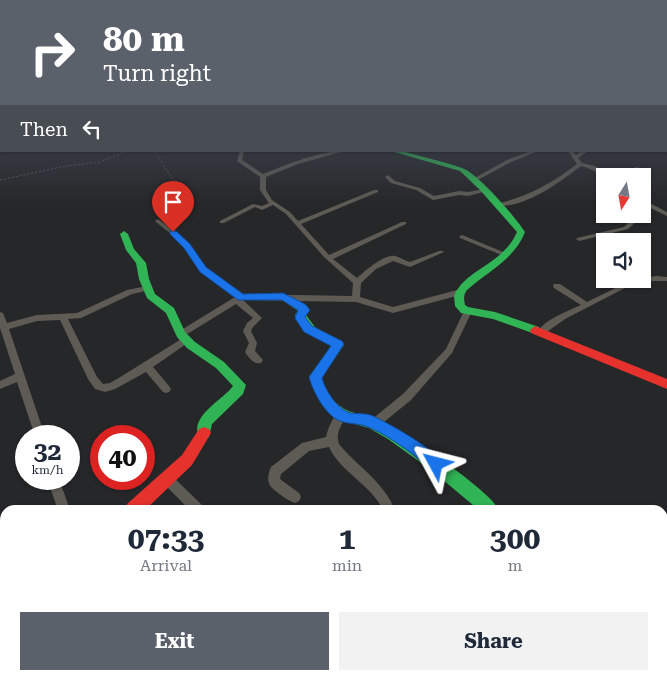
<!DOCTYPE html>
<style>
:root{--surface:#fff;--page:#f2f2f3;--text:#1f2937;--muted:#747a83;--accent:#5b616a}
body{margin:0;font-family:"Roboto Serif",serif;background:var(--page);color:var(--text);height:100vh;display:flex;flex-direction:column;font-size:19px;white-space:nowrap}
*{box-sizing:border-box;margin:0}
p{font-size:16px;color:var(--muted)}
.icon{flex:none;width:28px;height:28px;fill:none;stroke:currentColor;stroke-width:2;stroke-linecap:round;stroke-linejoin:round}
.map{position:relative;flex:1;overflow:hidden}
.side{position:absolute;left:0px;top:505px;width:668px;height:175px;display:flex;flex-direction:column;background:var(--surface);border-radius:15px 15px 0 0;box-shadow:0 1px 4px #0004}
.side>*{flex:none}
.top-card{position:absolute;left:0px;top:0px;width:668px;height:152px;box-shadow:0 1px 4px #0004;background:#5b616a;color:#fff;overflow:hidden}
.needle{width:32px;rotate:191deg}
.controls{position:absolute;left:596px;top:168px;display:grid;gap:10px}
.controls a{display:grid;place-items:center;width:55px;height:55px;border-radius:0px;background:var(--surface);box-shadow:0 1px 4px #0004;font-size:25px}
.speed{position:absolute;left:15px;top:425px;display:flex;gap:10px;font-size:25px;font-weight:700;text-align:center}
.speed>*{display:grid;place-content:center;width:65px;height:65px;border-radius:50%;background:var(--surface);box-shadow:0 1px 4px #0004;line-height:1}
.speed small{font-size:12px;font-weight:400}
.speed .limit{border:8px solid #d22;background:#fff;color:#111}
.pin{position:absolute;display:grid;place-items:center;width:42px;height:42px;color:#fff;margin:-51px -21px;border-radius:50% 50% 50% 0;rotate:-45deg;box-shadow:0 0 5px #0007}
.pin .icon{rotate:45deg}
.me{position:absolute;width:55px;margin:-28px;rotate:308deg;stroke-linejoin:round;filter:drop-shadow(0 0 4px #0008)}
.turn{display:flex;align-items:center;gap:18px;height:105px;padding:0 20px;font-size:22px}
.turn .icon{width:65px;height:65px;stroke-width:2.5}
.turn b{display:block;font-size:35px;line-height:42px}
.then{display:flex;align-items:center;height:48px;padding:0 20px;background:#0003;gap:10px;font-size:19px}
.eta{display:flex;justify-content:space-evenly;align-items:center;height:85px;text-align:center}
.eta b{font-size:30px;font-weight:700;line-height:35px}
.button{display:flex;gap:10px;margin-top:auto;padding:10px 20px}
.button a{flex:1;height:58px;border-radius:0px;background:var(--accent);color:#fff;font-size:20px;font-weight:700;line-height:58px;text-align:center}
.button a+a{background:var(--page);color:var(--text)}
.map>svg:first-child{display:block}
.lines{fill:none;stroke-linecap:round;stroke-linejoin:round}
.path{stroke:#5c5a56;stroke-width:1;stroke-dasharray:2 2;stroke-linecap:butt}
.street{fill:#5e5b54;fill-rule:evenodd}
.fast{fill:#30b455;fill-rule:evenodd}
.jam{fill:#e5322d;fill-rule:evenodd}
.route{fill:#1a73e8;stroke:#114b97}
</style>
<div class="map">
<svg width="667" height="680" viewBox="0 0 667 680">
<rect width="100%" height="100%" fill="#262729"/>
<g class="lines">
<!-- path -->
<path class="path" d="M155,151L171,177L190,192
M0,180L66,166L100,162L127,151"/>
<!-- street -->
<path class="street" d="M666,146H667V148H666Z
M240,151H244L242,160L263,174C288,164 319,151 345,151L298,164L266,177V190L272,200L290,212L298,221L374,190H378V192L301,224L329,255L402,222H406V224L333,259L357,278C365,271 384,254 395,256C400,257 405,261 410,262L439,251H443L444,252L410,267L393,261L376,269L361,283L360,297L393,307L461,289L465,292L464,294L393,313L356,302L243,300L262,318L253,327L251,331L257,343L255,351L263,360L261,363C254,365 249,358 245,352L249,343L243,331L247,323L253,318L236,304L184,336H178L177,334L178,332L235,297L200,272L181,242L156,222L155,221L158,219L185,240L206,268L243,294L352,296L353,283L324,257L286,214L273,205L262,210L255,207L224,223H220V221L253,204L262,206L269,203L260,190V177L237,161Z
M531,151H538L511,162L476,181L471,180L507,160Z
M568,151H573L576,155L582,151H588L578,158L582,163L595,166L612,176C602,177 591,168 581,166C559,183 525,208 496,206V204C527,197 552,183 577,164Z
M636,167L641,168L622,176H615Z
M388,175L395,181L420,188L434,196L459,191L468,192L484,189L487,191L468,196L459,195L433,200L416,190L391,183L385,177Z
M642,199L667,212V216L642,204Z
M632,214H638L636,222L628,229L579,241L576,239L577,238L624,227L630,221Z
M462,235L508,254L509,255L506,257L504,256L460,238L459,237Z
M656,276L667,277V281H645L627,287L565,319L544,334H538L537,332C547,318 566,312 581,305L554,288L553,286L554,284H560L587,302L632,280Z
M147,286L151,288L150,290L132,294L81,318L68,319L97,377L103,384L110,383L117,379L183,338H189L190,340L189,342L153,367L169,386L171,389L169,392L166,393L163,392L146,372L115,389L105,392L95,389L88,379L60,320L37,321L9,329L45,436H35L17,382L0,389V381L15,374L0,328V312L3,313L7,323L37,315L77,313L127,290Z
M468,308L472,311L452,353L411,400L379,426L375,428L371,426L370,423L371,420L403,394L446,349L464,311Z
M342,410L346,412L347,415C342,425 335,432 339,444C358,467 383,481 395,510H383C371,484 340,472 329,447L309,451L281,474L280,479L299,493L301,497L299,501L295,503C289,501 270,489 269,483C267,479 269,471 271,467L302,443L326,437C328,428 333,415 342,410Z
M167,473L171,475L202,505L204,510H190L163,483L161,479L163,475Z
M47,479H59L70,510H58Z
M5,626V642L0,645V628Z
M70,675H89L87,680H68Z
M301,675H319L321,680H303Z
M638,675H657L659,680H640Z"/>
<!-- fast -->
<path class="fast" d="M391,151H402C422,157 443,161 462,168C479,174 515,217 525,232C514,260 488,271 467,290C463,295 464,299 465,305L468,307L495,312L539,327L540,330L539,333L535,334L493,319L461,313L455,306L454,296C465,269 503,265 517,232L480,190L460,171Z
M124,231L128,234L134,249L146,263L149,279L155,294L174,308L185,332L195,342L224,362L246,385L243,394L212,424L209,437L204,439L199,437C189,416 223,400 233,386L216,368L187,348L177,337L166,313L147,298L139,279L136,263L126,250L120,234Z
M283,294L308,307L309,310L306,315L315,327L342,342L344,345L321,378C325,389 330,399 340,406C351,415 367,414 380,420C401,430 491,491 499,510H479L431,470L388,439L369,428L347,422L332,416L319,400L309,377L331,346L307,333L295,315L298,311L278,297Z"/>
<!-- jam -->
<path class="jam" d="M535,326L667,379V389L531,333L530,330Z
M204,427L209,429L211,433L192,465L145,510H125L127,504L182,455L199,429Z"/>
</g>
<!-- sky -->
<linearGradient id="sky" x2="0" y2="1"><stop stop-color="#151517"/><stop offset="0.53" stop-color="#414754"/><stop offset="1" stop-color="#414754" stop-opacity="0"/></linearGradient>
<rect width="667" height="205" fill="url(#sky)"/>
<!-- route -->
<path class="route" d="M170,231H176L190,244L206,267L243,294L283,293L305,304L310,310L305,317L312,326L342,341L344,344L322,378C325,390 337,409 350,413C358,414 366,413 373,416C388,423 437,450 443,464L441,469L436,471C427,467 419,459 411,453C399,444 383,433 368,427C353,421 340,427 327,411C319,402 312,388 309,377L331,346L304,332L295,318L298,310L282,300H238L200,272L184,248L170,234Z"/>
</svg>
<div class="controls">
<a><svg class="needle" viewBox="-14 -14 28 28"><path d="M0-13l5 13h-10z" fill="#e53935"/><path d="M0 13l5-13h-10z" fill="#747a83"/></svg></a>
<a><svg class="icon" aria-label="sound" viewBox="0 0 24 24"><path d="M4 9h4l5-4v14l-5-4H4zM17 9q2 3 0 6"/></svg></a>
</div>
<div class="speed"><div>32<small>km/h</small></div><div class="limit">40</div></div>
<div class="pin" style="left:173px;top:232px;background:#d93025"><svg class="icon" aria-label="arrive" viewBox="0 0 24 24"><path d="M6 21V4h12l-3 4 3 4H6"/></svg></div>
<svg class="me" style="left:436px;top:464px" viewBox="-20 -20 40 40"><path d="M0-17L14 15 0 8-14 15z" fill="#1a73e8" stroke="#fff" stroke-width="4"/></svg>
<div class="top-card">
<div class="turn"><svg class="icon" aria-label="right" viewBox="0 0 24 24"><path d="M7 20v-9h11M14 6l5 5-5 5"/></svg><div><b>80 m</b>Turn right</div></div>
<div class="then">Then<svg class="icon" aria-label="left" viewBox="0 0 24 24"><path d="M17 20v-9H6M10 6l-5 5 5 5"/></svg></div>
</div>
<section class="side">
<div class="eta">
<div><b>07:33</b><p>Arrival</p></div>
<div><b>1</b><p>min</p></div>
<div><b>300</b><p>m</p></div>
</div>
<div class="button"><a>Exit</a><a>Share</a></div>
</section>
</div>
